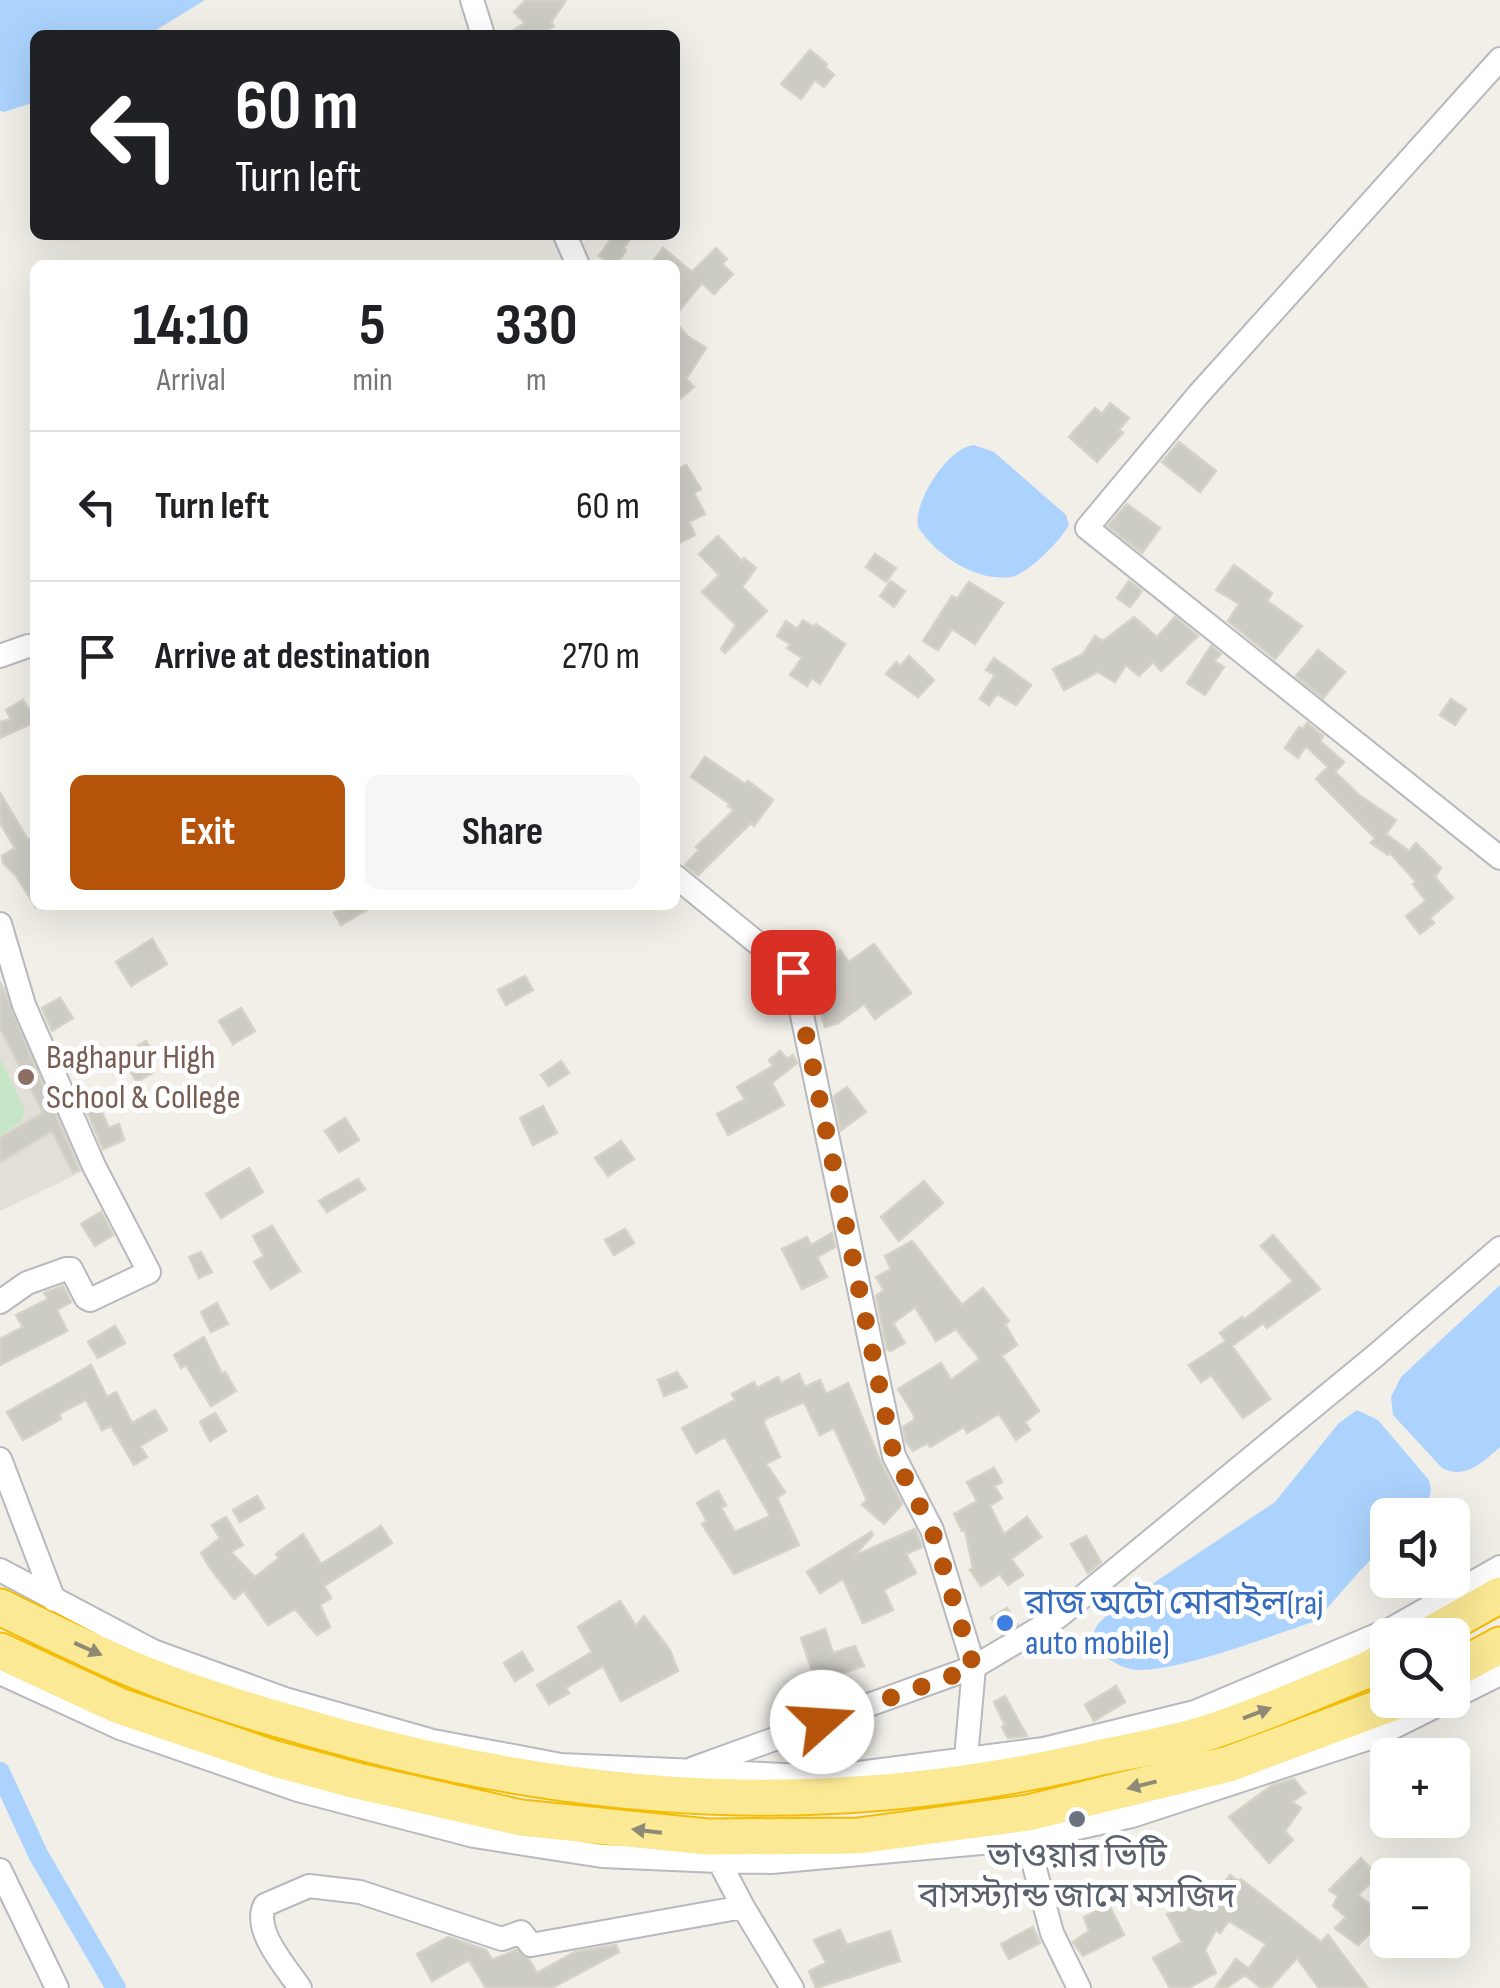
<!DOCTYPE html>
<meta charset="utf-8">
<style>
:root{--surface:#fff;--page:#f6f6f6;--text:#202124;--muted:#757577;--line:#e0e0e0;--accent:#b45309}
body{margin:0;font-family:"Sofia Sans Condensed","Noto Sans Bengali",sans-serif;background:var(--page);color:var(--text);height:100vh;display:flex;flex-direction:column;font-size:38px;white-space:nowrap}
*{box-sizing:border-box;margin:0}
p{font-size:32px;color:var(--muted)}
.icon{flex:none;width:55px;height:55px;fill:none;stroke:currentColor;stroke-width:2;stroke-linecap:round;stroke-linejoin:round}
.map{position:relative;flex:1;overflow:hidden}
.drawer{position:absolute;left:30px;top:260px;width:650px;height:650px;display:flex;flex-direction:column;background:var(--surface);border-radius:15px;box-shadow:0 10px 40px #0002}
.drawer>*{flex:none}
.guide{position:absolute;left:30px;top:30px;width:650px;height:210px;border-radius:15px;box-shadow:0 10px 40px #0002;background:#202124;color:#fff;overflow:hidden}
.fabs{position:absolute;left:1370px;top:1498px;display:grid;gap:20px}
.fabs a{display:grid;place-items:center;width:100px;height:100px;border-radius:15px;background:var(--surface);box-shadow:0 10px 40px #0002;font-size:50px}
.pin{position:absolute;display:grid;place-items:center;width:85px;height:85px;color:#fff;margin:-42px;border-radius:20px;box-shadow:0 5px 15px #0006}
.me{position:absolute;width:110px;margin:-55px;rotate:71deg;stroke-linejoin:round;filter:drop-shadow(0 0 8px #0008)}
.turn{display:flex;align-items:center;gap:35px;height:210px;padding:0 40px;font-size:45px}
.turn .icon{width:130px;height:130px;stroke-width:2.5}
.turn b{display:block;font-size:70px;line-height:85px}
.eta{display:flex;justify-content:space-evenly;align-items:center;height:170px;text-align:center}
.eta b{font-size:60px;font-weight:700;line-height:70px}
.primary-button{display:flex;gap:20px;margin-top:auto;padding:20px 40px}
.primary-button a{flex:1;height:115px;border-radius:15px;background:var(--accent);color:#fff;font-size:40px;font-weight:700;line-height:115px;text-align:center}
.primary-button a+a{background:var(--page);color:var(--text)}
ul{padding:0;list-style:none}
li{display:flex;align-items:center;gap:30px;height:150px;padding:0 40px;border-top:2px solid var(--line)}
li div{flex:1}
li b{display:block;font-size:38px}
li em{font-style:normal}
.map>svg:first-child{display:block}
.education{fill:#e1dfd6}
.green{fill:#c5e7c8}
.water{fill:#abd3fd}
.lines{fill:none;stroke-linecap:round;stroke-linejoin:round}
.canal{stroke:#abd3fd;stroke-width:20}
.building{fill:#cccbc4;stroke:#d5d2c6;stroke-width:2.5}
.minor-casing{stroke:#b8b9be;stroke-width:26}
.highway-casing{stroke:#f4bd05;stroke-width:39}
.minor{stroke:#fff;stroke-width:22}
.highway{stroke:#fbe995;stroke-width:35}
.oneway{fill:#8e8a76}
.route{stroke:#b45309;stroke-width:18;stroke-dasharray:0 32.4}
.education-dot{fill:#8d6e63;stroke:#fff;stroke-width:4}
.shop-dot{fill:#3f7fe0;stroke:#fff;stroke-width:4}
.worship-dot{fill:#6b7280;stroke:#fff;stroke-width:4}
.labels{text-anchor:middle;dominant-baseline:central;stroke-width:10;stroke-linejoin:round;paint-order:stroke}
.education-label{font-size:35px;fill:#785e54;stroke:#fff;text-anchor:start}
.shop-label{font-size:35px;fill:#366cbe;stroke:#fff;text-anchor:start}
.worship-label{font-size:35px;fill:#5b616d;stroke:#fff}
</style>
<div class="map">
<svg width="1500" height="1988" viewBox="0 0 1500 1988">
<rect width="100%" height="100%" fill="#f1efe8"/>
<!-- education -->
<path class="education" d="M9,983L94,1166L0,1211V988Z"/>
<!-- green -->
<path class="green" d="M0,1058L25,1111L21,1121L0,1136Z"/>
<!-- water -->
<path class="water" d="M0,0H205L148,35H35V102L4,112L0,111Z
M974,445L994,452L1066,515L1069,525C1061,540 1028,574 1011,577C976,582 936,555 918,527C913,502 948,447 974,445Z
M1500,1285V1447C1483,1462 1465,1480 1442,1468L1393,1415L1391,1397L1401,1377Z
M1357,1410L1378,1420L1428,1479C1435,1493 1427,1505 1418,1515H1388L1387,1543C1361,1568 1340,1594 1316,1621C1269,1636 1185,1670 1138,1670C1122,1670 1092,1653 1094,1634C1095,1622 1111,1613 1119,1606L1275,1502L1339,1423Z"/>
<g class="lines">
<!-- canal -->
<path class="canal" d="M0,1772L39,1856L116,1988"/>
</g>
<!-- building -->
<path class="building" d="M526,0H566L551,22L554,26L538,35H506L525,23L514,12Z
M810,50L827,64L825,67L834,75L824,87L815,80L801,99L781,84Z
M614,235H634L623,248L626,250L616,265L599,256Z
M663,248L692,272L716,248L727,259L722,264L733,274L714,294L702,283L675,316V265H650Z
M675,321L687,336L706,348L686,379L694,387L675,403Z
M1110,403L1129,418L1119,430L1123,433L1097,462L1069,437L1095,408L1102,414Z
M1179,442L1216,471L1200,492L1162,462Z
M686,465L701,489L694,493L705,514L689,522L695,535L675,545V470Z
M1127,504L1160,528L1142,553L1108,526Z
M718,536L742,561L744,558L756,568L742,587L767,611L725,653L721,649L736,625L702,592L719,575L699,554Z
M875,554L896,568L886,582L866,567Z
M1234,565L1272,593L1267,601L1302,626L1275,659L1228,621L1239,604L1216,590Z
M891,581L905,591L894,607L880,596Z
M1129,581L1142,591L1130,607L1117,598Z
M969,582L1003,603L975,644L952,629L938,650L923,641L952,596L957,599Z
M1134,617L1157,637L1175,617L1198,636L1161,671L1153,662L1139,676L1126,665L1115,682L1098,672L1064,690L1053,669L1083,654L1095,636L1103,641Z
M803,620L813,627L816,624L845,644L820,684L812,678L807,686L790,675L802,658L787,648L790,644L777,636L786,621L797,629Z
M1211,646L1221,654L1214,661L1224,667L1205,695L1187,683Z
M1318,650L1345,672L1323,698L1296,676Z
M909,656L934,680L918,697L886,674L896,662L900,666Z
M994,658L1031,685L1016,705L997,694L989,705L980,699L995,675L986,670Z
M1451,699L1466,709L1455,725L1440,715Z
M23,700L31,713L35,712V722L0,738V722L11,719L6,710Z
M1307,723L1323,736L1320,741L1344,762L1335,772L1359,795L1396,820L1386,834L1409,851L1416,843L1441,868L1435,877L1453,898L1430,918L1434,923L1420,934L1406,916L1426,901L1413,884L1416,882L1390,853L1388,855L1371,843L1375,838L1316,779L1328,767L1306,746L1298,758L1285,748L1299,727L1303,729Z
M705,757L745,784L748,781L773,800L754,826L751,823L698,875L685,865L699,850L696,847L734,810L728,806L730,804L691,777Z
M0,793L28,840L35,835V906L17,877L3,863L2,856L15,848L0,823Z
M347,905H375L341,925L334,913Z
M152,939L167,964L131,986L116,962Z
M874,944L911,993L875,1019L864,1004L838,1023L825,1027L809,974L840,950L849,962Z
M525,976L533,990L506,1005L498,990Z
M0,982L79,1170L73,1173L52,1131L0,1162V1138L43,1113L0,1028Z
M60,998L73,1018L52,1031L42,1008Z
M241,1008L255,1031L233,1044L219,1021Z
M146,1041L155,1056L145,1062L152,1073L137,1082L121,1056Z
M780,1051L787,1059L793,1055L797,1063L772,1083L784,1105L728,1135L717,1114L745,1099L737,1087L773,1066L769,1060Z
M561,1061L569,1073L549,1086L541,1075Z
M847,1087L866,1112L841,1130L834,1096Z
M95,1097L109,1128L119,1124L124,1140L103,1149L83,1102Z
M543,1106L557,1133L533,1145L520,1118Z
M345,1118L359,1140L339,1152L325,1131Z
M621,1141L634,1159L608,1176L595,1158Z
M249,1168L263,1192L221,1218L206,1194Z
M358,1179L365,1189L327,1212L319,1201Z
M924,1181L943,1203L899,1241L881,1217Z
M101,1212L113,1235L95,1246L81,1224Z
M272,1226L300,1271L271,1289L254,1262L264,1256L253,1236Z
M625,1229L634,1243L614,1255L605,1240Z
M832,1233L835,1247L817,1257L827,1277L802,1289L782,1249L807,1237L811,1245Z
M1273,1235L1320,1289L1267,1328L1263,1323L1232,1346L1270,1399L1243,1418L1211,1375L1201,1382L1189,1365L1226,1341L1220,1333L1242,1317L1244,1320L1293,1281L1261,1246Z
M912,1241L962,1305L983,1288L1009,1321L1005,1324L1017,1345L1002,1356L1039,1411L1025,1422L1030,1430L1016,1440L999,1414L967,1433L964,1427L930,1447L928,1443L913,1451L906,1442L903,1427L914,1420V1415L898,1389L941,1363L951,1380L980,1359L956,1329L936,1341L915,1307L893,1323L905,1343L890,1351L887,1349L876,1296L884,1290L876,1277L891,1269L885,1256Z
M201,1252L212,1272L199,1278L189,1257Z
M63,1286L71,1302L57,1310L67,1331L0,1365V1339L23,1327L16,1315L48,1299L44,1293Z
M217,1303L228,1324L211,1332L201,1312Z
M115,1326L125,1343L98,1358L88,1342Z
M204,1337L222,1374L225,1372L236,1391L211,1406L186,1365L181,1368L174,1355Z
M91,1365L107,1397L116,1392L132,1423L155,1410L167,1430L140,1446L147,1457L134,1465L111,1426L102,1430L86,1400L59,1414L61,1419L23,1440L7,1412Z
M677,1372L687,1387L664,1396L658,1380Z
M799,1374L805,1387L820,1380L826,1394L848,1383L881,1463L902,1504L884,1524L862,1505L867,1500L834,1428L820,1435L804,1402L765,1419L764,1423L780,1457L766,1464L785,1492L777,1498L799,1545L734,1574L702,1524L707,1521L697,1503L718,1491L726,1505L721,1508L735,1532L770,1516L725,1437L696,1453L682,1428L735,1400L732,1394L754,1382L757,1388L778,1377L781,1383Z
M215,1413L226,1431L210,1441L200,1422Z
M994,1468L1002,1482L994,1486L1002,1498L990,1506L1004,1534L1027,1517L1041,1537L1011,1559L1023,1575L1008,1585L1000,1574L981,1586L970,1570L973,1568L965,1530L962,1531L954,1514L977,1501L967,1482Z
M257,1496L264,1508L240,1522L233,1510Z
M226,1517L243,1545L231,1552L255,1577L279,1558L276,1554L303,1534L321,1564L381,1526L392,1543L324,1586L331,1598L320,1605L330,1627L317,1635L295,1609L268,1625L244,1591L234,1599L210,1568L201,1553L220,1538L212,1525Z
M915,1529L922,1547L906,1554L916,1573L884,1590L893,1610L863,1623L843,1579L820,1593L807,1572L871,1532L873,1535L854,1556Z
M1086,1536L1101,1562L1088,1573L1071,1544Z
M620,1601L636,1626L644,1616L670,1650L678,1671L621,1701L603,1666L566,1688L569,1693L549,1704L537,1685L592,1652L578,1627Z
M1007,1608L1017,1624L1001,1633L991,1618Z
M825,1629L833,1653L855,1646L864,1666L816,1682L801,1638Z
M522,1652L533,1670L515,1681L504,1663Z
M1116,1686L1125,1702L1094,1721L1085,1705Z
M1005,1696L1017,1718L1027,1736L1008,1738L1002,1727L1005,1725L994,1702Z
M1294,1779L1305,1793L1292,1802L1301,1808L1285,1831L1293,1840L1269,1863L1229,1817L1271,1786Z
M1361,1858L1378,1876L1358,1895L1388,1919V1925L1381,1932L1375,1928L1358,1945L1335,1928L1346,1917L1333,1906L1338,1896L1329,1890Z
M1189,1875L1200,1890L1205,1882L1218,1891L1230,1875L1238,1881L1241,1879L1321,1942L1328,1935L1368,1988H1319L1297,1958L1270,1988H1261L1245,1975L1226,1988H1215L1236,1959L1249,1969L1266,1944L1229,1921L1220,1933L1216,1930L1205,1950L1216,1973L1188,1988H1170L1153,1958L1182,1942L1167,1914L1179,1908L1165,1891Z
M1109,1905L1124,1935L1083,1956L1073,1942L1089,1931L1084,1917Z
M1033,1927L1040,1943L1009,1959L1001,1944Z
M840,1930L847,1945L890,1931L900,1961L816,1988L809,1971L826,1963L814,1940Z
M448,1937L486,1950L492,1960L516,1950L529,1959L537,1973L575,1952L616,1945L619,1952L552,1988H486L469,1960L432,1981L417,1954Z"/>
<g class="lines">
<!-- minor casing -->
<g class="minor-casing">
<path id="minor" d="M472,0L483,35
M1500,59L1198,395L1087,528L1500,858
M565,235L578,265
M0,656L28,646L35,647
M675,876L793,972L894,1456L932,1530L974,1667L966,1758
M0,924L24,1005L94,1166L149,1272L90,1300L86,1298L71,1269H66L27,1283L0,1302
M0,1459L54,1600
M0,1570L153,1651L285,1699L433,1741L561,1765L828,1777L1044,1749L1195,1712L1391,1629L1500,1567
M0,1673L120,1728L298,1790L474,1836L602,1856L719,1861L771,1862L1027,1839L1132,1816L1376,1736L1448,1700
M1452,1698L1500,1674
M694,1768L974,1667L1058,1617L1375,1356L1500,1248
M1027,1839L1052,1933L1079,1988
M719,1861L743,1907L792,1988
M0,1870L57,1988
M300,1988C286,1967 252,1930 265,1905L309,1886L360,1892L502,1939L521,1932L531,1945L743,1907"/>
</g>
<!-- highway casing -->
<g class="highway-casing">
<path id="highway" d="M0,1607C43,1628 86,1649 130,1668C197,1696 269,1717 338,1736C594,1806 833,1819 1093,1759C1129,1751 1168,1745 1203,1734C1258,1717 1312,1692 1365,1671L1388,1658
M1429,1635L1500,1595
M0,1651L119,1706L275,1759L357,1781L521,1818L707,1837L858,1836L1028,1813L1229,1764L1400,1700
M1452,1671L1500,1645"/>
</g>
<!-- minor -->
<use href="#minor" class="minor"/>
<!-- highway -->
<use href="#highway" class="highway"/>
</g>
<!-- one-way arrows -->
<defs><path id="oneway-solid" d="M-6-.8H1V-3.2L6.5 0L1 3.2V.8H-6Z" transform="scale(2.5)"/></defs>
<g class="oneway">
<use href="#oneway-solid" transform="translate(88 1649) rotate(24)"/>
<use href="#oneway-solid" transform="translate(1257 1713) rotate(-21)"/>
<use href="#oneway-solid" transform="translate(1142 1785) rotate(166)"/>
<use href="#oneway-solid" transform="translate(647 1831) rotate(-173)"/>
</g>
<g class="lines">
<!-- route -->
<path class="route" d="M793,972L894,1456L932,1530L974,1668L822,1722"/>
</g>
<!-- markers -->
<circle class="education-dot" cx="26" cy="1077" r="10"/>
<circle class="shop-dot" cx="1005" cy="1623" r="10"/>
<circle class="worship-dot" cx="1077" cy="1819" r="10"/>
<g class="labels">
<!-- education labels -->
<g class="education-label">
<text x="46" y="1057">Baghapur High<tspan x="46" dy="40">School &amp; College</tspan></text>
</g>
<!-- shop labels -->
<g class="shop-label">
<text x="1025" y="1603">রাজ অটো মোবাইল(raj<tspan x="1025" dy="40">auto mobile)</tspan></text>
</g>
<!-- worship labels -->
<g class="worship-label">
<text x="1077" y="1856">ভাওয়ার ভিটি<tspan x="1077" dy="40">বাসস্ট্যান্ড জামে মসজিদ</tspan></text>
</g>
</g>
</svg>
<div class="fabs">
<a><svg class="icon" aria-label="sound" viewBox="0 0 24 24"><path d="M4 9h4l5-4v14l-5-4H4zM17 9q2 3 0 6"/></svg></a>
<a><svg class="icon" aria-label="search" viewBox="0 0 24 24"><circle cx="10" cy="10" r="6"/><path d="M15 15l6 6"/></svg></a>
<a>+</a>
<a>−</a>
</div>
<div class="pin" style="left:793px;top:972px;background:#d93025"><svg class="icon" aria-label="arrive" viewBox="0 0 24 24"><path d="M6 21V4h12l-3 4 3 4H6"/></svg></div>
<svg class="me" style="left:822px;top:1722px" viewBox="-20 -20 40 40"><circle r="19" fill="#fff"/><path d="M0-13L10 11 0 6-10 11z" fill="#b45309"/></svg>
<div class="guide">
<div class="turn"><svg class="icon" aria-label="left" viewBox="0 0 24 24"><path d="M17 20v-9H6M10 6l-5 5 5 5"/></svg><div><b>60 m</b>Turn left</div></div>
</div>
<section class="drawer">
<div class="eta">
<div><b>14:10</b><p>Arrival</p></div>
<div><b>5</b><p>min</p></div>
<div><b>330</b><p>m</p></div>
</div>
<ul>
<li><svg class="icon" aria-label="left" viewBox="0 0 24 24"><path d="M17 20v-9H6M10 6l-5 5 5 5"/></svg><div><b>Turn left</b></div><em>60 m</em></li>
<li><svg class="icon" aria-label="arrive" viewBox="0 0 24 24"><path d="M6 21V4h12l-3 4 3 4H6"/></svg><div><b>Arrive at destination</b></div><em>270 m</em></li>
</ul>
<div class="primary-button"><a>Exit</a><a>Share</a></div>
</section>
</div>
